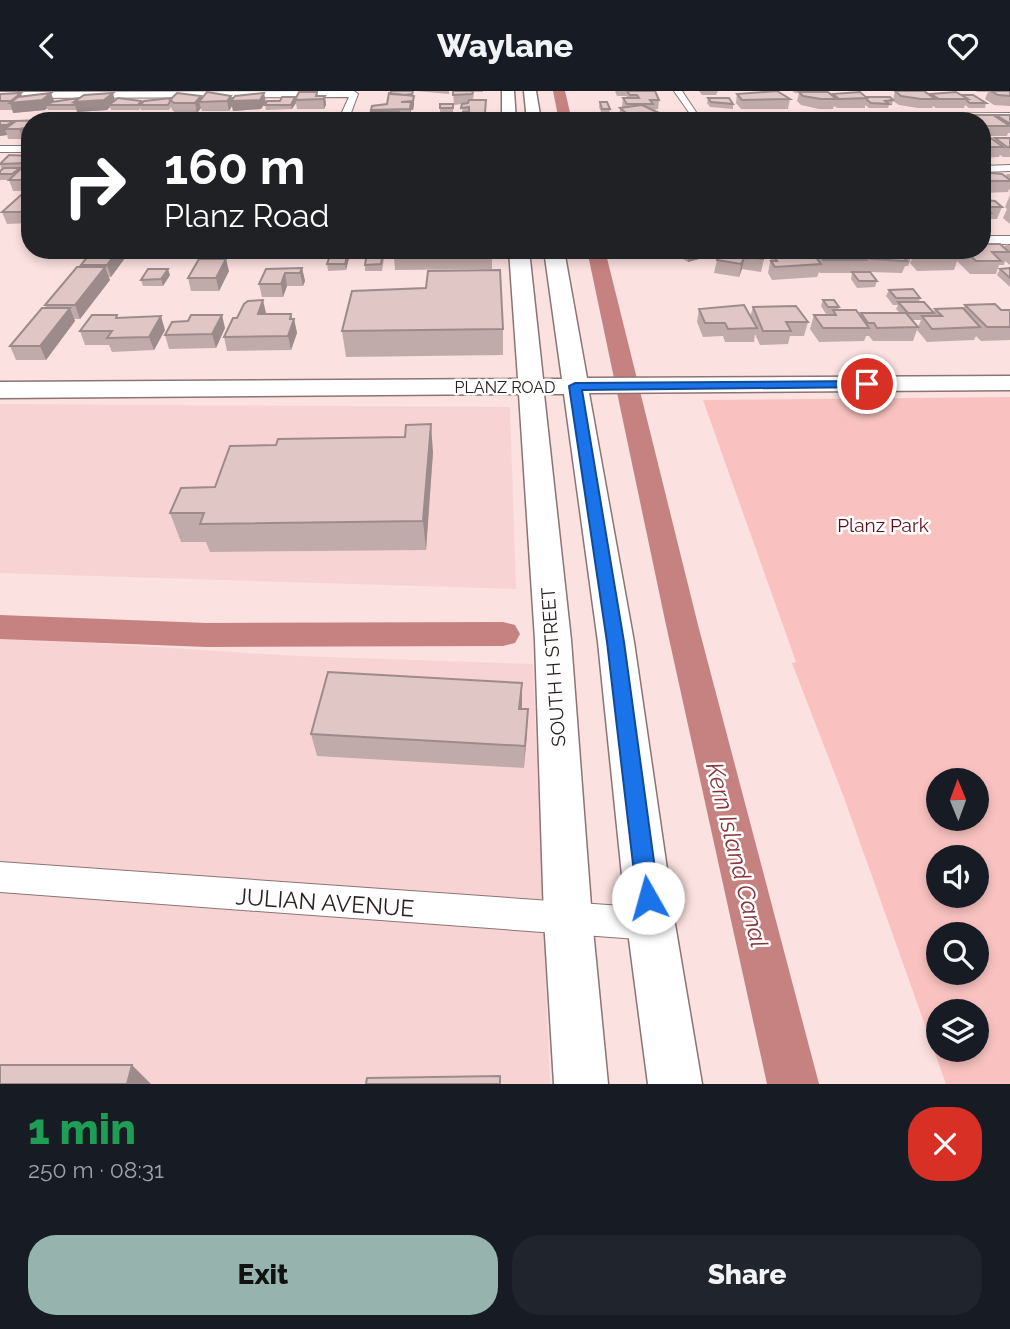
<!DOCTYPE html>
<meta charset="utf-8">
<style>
:root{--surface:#171b24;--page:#20242c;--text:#f1f3f6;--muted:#9ea1a6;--accent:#96b4ad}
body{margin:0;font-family:Raleway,sans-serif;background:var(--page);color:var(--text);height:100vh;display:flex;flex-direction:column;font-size:26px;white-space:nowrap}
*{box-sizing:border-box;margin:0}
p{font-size:23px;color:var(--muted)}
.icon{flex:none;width:38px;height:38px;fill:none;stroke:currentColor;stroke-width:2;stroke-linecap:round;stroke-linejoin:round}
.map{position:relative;height:993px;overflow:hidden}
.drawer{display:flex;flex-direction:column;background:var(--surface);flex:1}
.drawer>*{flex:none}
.hud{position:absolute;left:21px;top:21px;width:970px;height:147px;border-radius:28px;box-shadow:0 4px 10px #0003;background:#202124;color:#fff;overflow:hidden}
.needle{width:46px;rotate:359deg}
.tools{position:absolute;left:926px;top:677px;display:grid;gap:14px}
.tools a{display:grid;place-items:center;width:63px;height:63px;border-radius:50%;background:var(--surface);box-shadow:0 4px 10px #0003;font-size:35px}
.pin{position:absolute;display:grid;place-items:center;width:60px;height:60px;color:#fff;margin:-30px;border:4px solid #fff;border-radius:50%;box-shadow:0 2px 7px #0007}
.me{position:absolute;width:77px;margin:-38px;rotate:353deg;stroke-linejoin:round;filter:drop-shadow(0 0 5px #0008)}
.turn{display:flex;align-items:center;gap:24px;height:147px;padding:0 28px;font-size:32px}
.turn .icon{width:91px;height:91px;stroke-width:2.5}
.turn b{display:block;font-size:49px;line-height:60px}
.round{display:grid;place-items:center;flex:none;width:74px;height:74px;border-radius:28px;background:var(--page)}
.summary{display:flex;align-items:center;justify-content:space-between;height:119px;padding:0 28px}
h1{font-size:42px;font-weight:800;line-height:52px;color:#1e9e55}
.action{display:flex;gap:14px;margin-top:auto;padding:14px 28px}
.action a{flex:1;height:80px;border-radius:28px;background:var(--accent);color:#111;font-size:28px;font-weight:800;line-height:80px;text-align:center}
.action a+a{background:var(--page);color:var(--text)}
header{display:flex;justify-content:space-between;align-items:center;height:91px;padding:0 28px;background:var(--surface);font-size:32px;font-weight:800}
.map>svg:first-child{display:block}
.built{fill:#f7d4d3}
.green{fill:#f9c2c0;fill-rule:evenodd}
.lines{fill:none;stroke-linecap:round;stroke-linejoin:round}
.canal{fill:#c68281;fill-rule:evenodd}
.street-casing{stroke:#8b7473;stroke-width:2}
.secondary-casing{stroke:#8b7473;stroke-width:3}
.street{fill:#fff;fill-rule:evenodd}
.secondary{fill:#fff;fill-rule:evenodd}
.wall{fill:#c1abaa}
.shaded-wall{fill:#9d8b8b}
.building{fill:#e0c7c6;stroke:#9d8b8b;stroke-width:2}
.route{fill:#1a73e8;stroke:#114b97;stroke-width:2}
.labels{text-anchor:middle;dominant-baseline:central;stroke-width:5;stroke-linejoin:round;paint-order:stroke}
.far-street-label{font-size:16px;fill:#29201f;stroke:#fff}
.park-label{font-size:19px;fill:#5f0d18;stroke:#fff}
.street-label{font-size:19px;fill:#29201f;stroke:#fff}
.near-street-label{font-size:23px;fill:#29201f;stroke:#fff}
.near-water-label{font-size:24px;font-style:italic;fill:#873438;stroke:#fff}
</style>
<header><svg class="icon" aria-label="back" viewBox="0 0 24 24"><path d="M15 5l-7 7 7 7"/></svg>Waylane<svg class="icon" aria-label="heart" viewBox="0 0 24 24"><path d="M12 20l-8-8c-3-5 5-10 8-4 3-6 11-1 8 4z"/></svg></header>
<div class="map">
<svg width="1010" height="993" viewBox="0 0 1010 993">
<rect width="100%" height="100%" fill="#fbe1e0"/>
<!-- built -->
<path class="built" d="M0,313L510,316L516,498L0,482Z
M0,546L297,565L533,573L550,993H0Z"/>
<!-- green -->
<path class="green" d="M1010,306V993H946L843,704L792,572L796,571L703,309ZM938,690H976V728H938ZM938,766H976V805H938ZM938,844H976V882H938ZM976,920V959H938V920Z"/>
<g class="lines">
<!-- canal -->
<path class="canal" d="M553,0H565L572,30H559Z
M587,159H605L698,534L819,993H767L666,534Z
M0,524L207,532L503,531L515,534L520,543L515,552L503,555L207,556L0,548Z"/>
<!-- street casing -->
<g class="street-casing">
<path id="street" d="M674,0H682L698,24L1010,22V28L695,30Z
M0,1L354,0L358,3L348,30H338L349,6L0,7Z
M0,55H30V61H0Z
M1010,74V80L982,81V75Z
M982,145H1010V153H982Z
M0,771L651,817L662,822L667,833L662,844L651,849L0,801Z"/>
</g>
<!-- secondary casing -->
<g class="secondary-casing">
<path id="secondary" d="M502,0H514L516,30H502Z
M524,0H536L541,30H527Z
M509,159H529L543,288H562L544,159H564L587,287L1010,285V299L589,302L634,551L675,833L702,993H648L627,833L598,551L564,303H544L571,549L592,828L608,993H554L544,828L535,549L519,303L0,307V291L518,288Z"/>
</g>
<!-- street -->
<use href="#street" class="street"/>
<!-- secondary -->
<use href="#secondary" class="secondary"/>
</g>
<!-- wall -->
<path class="wall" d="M413,0L414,14L413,19H411V28H400V30H371L370,24L371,19L387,13Z
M416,0H449V3Z
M453,0H483V1H474L473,9H486L485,27L484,28V30H463L462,13L454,14Z
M615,0H655L659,9L658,18L652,19L658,25L680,28V30H623L619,26L620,17L622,16L623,7H626L627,5H617Z
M699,0H718L716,4H702Z
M792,0H815L812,1L833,5V3L893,9L895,0L930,4L931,3L962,4L986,12L985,17H969L965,14L964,17H936L933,15L932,17H918L899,14L893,10L892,14H889L888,17H869L865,14V17H837L834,15L833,18H819L801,14L797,10L799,2H795Z
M975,0H1010V15L994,14L985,8L988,1H978Z
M317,1L318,5H325L326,14L324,18H297L296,12L292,18L266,19L265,14L296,7Z
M113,2L115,9L141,10L142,12L144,10L202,8L231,5L232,10L266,11L261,18L233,20L232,15L229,20H202L201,17L197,22H176L172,19L171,16L169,19H141V17L139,19H111L110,16L107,19L77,21V19H48L47,17L45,19L13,22V19H0V3L54,10Z
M737,3L790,8L788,18H741L736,12Z
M708,7L733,13V18L710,16L707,12Z
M600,11L610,18L609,23H602L599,16Z
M440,13H453V21L440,22Z
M439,22H453V30H438Z
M962,24L996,26V24H1010V42H1008L1007,45H982V30H721V26L755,28V25L789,28V25L824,29L825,25L858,28L859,25L892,27L893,25L928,28L929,25L961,26Z
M45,29L23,48H8L7,44L0,45V30H13L14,31Z
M982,46L994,49L995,47H1010V66H1003L1000,64L999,66L982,67Z
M30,65V132L7,133L2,121L25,100H13L9,89H0V80L3,78H1L0,72Z
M982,81L1005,85L1007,83H1010V99L1009,98L1008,101L982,102Z
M1010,104V133L1003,127L1007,118L1005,116Z
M982,109L1002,116L997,128H989L987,134H982Z
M1006,153L1010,154V174L1005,170L1004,174H999L996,183H970L957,170L954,179L917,180L910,172L915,160L957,165L959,159H982L1004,157Z
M131,159L111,186H109L110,189L80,228H74L75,230L46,269H16L10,255L46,217L45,214L81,176V174Z
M332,159H351L346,179L328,180L327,173Z
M385,159H492V178L395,179L394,167H385Z
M667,159H711L710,165L688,171Z
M829,159H859L861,161V159H910L913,162L908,175H905L902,182L870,181L877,190L875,196L857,197L851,188L852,182H820L819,181L817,186L772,189L768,182L772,162L816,167L818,162H829Z
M766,160L761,181L742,178L739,186L714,182L717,169Z
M384,168L382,180H365V174Z
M302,177L305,190L303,195H287L283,206H262L259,193L266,178Z
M1010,177V196L997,184L1000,178Z
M229,180L219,200H191L188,187Z
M170,184L163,195H143L141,189Z
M889,199L920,207L919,211L934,222L932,225L935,218H963L965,214L1001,219H1010V249L981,250L976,245L974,249L927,251L917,239L921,229H912L918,236L913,250H873L869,245H866L864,250L819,251L810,238L814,224H832L826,223L821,215L823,209L839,216L838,219L860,225L861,222H900L896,218L898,214H893L886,205Z
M753,216L808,231L804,245H790L788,253L760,254L755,243L754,251H725L723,245L703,246L697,231L699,218L750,226Z
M266,223L294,228L297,242L291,259L227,260L224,246Z
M118,227L165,239L154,259L112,261L109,254H85L80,240Z
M188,230L225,237L216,257L169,258L165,244Z
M503,238V264L346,266L342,240Z
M433,361L426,459L210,461L206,451H181L170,422L215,396Z
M521,618L527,640L524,677L317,665L311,643Z"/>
<!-- shaded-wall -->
<path class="shaded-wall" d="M21,2L24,11L51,2L55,12L46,14L47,17L45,19L13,22L10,12H11V10Z
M113,2L115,12L109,14L110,16L107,19L77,21L74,11Z
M264,2L266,11L261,18L233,20L232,15L229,20L227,10L231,5L232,10Z
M201,5L202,11H199L201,17L197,22L195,12Z
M325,5L326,14L324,18L323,8Z
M414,5V14L413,19H411V28L410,18L401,11Z
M295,6L296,12L292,18L291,14Z
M659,22L658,28L654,27L653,30H630V25Z
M13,30L16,38H5L7,44L0,45V34Z
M30,36V47L23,48L19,38Z
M30,116V132H29L25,121Z
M118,159H131L111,186L107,174Z
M349,159H351L346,179L345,173Z
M689,159H711L710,165L688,171Z
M745,165L742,178L739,186L741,173Z
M226,168L229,180L219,200L216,187Z
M105,176L110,189L80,228L75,214Z
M302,177L305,190L303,195L300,182Z
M168,178L170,184L163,195L161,188Z
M285,182L287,195L283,206L281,193Z
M263,209L266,222L258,223Z
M70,217L75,230L46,269L40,255Z
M291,223L293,232L294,228L297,242L291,259L288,245L290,228Z
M222,224L225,237L216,257L212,243Z
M161,225L165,239L154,259L149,246Z
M431,333L433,361L426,459L423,430Z
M522,592V615L519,640V618Z
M528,618L527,640L524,677L525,655Z
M132,974L151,993H127Z"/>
<!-- building -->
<path class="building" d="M391,0H413L412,3L405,4L391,3Z
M453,0H473L472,3L453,4Z
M627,0H655L659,9H650L653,13H627L623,7H639L637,4H630Z
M777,0L790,8L742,9L737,3Z
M895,0H924L935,8H921L901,5Z
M991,0H1010V5L998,4Z
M207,1L231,5L227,10L199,11Z
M299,1H317L316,5H325L323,8L295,9Z
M799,1H828L836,8H821L803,5Z
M860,1L867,7L839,8L833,3Z
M956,1L968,8H939L931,3Z
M21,2L11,10H0V3Z
M51,2L42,9L10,12L18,6Z
M113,2L104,9L74,11L84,4Z
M177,2L201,5L195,12H174L170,9Z
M264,2L260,9L231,10L235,5Z
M389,2L414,5L413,10L401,11H411L410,18L371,19L372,15L387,13Z
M962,4H973L986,12H970L967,10L968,8Z
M282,6H295L291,14H265L267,10H280Z
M867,6H890L893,9L885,10L889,13L871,12L867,9Z
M79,7L74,11L75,14H46L52,11Z
M118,7L141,10L138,14H109Z
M172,7L168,14H140L144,10Z
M708,7H729L733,13L711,11Z
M469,9H486L485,22L482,23L484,30H464L468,29V26L463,25V21H469V16L461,17L462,13L468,12Z
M600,11H607L610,18H602Z
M440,13H453V17H440Z
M642,14L659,22L630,25L620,17Z
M371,20H399L397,28L382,29L383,26L370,24Z
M439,22H453L452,26H439Z
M662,24L680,28L675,30H657L660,28L654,27Z
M923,24L930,30H899L893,25Z
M959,24L967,30H936L929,25Z
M962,24H993L1010,35H982V30H970Z
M996,24H1010V32H1009Z
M752,25L756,30H725L721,26Z
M755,25H786L791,30H759Z
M789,25H820L825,30H794Z
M825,25H855L861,30H830Z
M859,25H889L896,30H865Z
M155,26H165L162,29H177L150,30Z
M232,26H245L243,30H214L230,29Z
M81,27L78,30H50Z
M279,27L277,30H247L248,29Z
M45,29L30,30V36L19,38H5L16,30Z
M116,29H146L116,30Z
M687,29H713L714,30H687Z
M0,30H13L7,34H0Z
M988,45L1003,56H982V46Z
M995,47H1010V56H1007Z
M9,64L30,65V69L27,72L0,73Z
M30,69V89H9Z
M4,77H20L12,83H0V80Z
M982,81L1002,83L1010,89V90H982Z
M30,96V116L25,121H2Z
M982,109L995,110L1002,116H984L991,122H982Z
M982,153H1000L1009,161H992L1001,170H976L964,159H982Z
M93,159H118L107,174H81Z
M332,159H349L345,173H327Z
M393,159H489L393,160Z
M721,159H761L766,160L763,168L745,165L741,173L717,169Z
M834,159H859L867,169H823L818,162L836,161Z
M864,159H910L913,162H900L907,170L871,168Z
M927,159H951L959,167H922L915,160Z
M367,162H383L381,173L365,174Z
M772,162L814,164L821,173L775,176L771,170H777Z
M199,168H226L216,187H188Z
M77,176H105L75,214H45Z
M302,177L300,182H285L281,193H259L266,178Z
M1010,177V187L1000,178Z
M148,178H168L161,188L141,189Z
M500,179L503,238L342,240L352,200L426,197L428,180Z
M852,181H870L877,190H859Z
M913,198L920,207H896L889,199Z
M263,209L258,223H291L290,228H294L288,245L224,246L233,227H237L244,213L248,210Z
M823,209H834L839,216H828Z
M898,211H924L934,222H908Z
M995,213L1001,219H1010V236H987L965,214Z
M744,214L757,237L728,238L725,232H705L699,218Z
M796,215L808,231H786L791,240H763L753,216Z
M42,217H70L40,255H10Z
M963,217L980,236L932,238L922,225H942L935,218Z
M833,219H856L869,237H823L814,224H836Z
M861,222H906L918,236L877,237L874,232H868Z
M92,224H117L116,227L161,225L149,246L107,247L112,240H80Z
M191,224H222L212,243L165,244L172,231L188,230Z
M431,333L423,430L200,433L204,422H170L181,397L215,396L230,355L276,354L278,348L405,346L406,334Z
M328,581L522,592L519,618H528L525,655L311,643Z
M0,974H132L127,993H0Z
M500,985V993H366L367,987Z"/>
<!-- route -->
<path class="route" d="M867,290L871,291V296L582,299L624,551L659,807L656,814L648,818L640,814L637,807L607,551L569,295L575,292Z"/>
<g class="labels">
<!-- far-street labels -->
<g class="far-street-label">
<text x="505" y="296">PLANZ ROAD</text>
</g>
<!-- park labels -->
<g class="park-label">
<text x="883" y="434">Planz Park</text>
</g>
<!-- street labels -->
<g class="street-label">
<text transform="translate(553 576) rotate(-94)">SOUTH H STREET</text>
</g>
<!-- near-street labels -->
<g class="near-street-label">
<text transform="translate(325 811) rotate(4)">JULIAN AVENUE</text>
</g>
<!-- near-water labels -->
<g class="near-water-label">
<text transform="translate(737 764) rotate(76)">Kern Island Canal</text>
</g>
</g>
</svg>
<div class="tools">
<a><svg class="needle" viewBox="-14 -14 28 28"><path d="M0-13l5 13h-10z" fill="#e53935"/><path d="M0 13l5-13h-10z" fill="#9ea1a6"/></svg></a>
<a><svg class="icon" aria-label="sound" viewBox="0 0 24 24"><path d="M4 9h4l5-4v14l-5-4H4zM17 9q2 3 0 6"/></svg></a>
<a><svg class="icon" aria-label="search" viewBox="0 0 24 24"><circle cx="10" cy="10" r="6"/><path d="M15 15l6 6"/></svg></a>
<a><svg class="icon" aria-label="layers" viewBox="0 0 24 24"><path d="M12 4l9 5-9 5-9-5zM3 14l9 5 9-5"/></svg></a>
</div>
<div class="pin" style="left:867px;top:293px;background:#d93025"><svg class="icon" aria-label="arrive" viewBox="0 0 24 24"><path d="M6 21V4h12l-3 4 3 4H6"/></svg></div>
<svg class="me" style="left:648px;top:807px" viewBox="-20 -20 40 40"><circle r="19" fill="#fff"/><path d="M0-13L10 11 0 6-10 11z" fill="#1a73e8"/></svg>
<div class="hud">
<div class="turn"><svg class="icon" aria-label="right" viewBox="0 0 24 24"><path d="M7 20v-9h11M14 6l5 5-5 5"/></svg><div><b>160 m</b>Planz Road</div></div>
</div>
</div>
<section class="drawer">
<div class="summary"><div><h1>1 min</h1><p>250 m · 08:31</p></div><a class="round" style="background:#d93025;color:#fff"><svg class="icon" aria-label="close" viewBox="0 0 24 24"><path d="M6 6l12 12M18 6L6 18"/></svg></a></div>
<div class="action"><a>Exit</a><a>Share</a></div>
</section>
